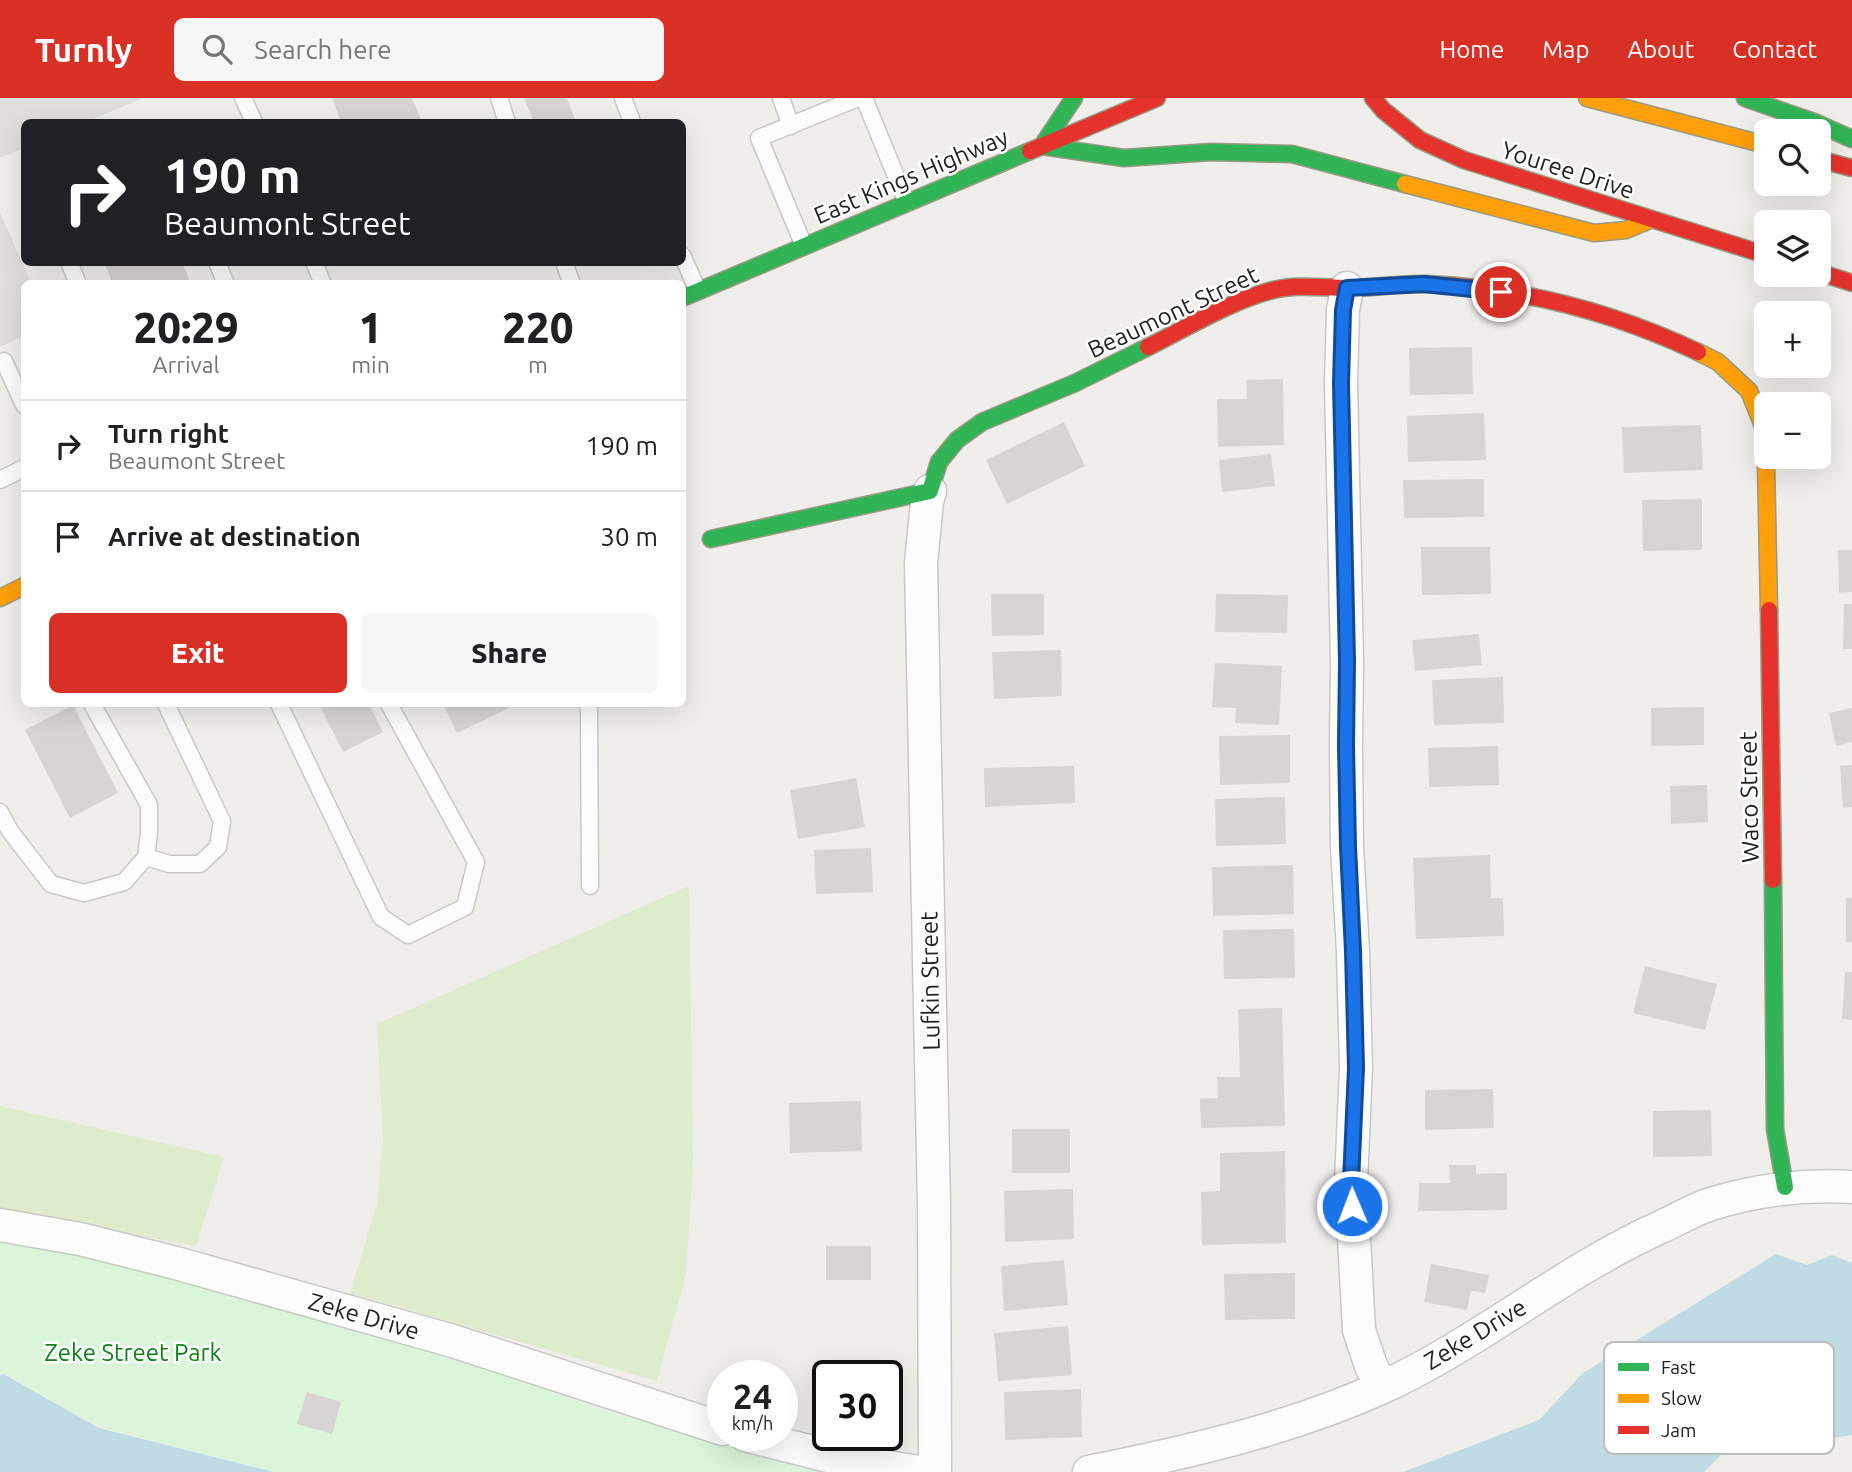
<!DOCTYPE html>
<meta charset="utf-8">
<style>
:root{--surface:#fff;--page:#f6f6f6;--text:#202124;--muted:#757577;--line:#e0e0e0;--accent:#d93025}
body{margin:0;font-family:Ubuntu,sans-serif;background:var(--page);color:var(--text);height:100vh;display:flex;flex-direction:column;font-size:26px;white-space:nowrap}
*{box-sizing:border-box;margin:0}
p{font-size:23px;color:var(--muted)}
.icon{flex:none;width:38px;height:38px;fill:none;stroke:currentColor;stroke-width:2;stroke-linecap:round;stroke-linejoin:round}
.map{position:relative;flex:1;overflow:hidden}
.panel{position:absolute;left:21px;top:182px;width:665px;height:427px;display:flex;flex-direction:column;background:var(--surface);border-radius:10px;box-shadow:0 7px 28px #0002}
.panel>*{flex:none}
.top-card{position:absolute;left:21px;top:21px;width:665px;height:147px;border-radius:10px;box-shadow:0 7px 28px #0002;background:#202124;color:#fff;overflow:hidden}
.controls{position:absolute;left:1754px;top:21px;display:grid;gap:14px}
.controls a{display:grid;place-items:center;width:77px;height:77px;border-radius:10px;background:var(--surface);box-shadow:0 7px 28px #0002;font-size:35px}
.speed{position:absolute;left:707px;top:1262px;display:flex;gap:14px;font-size:35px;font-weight:700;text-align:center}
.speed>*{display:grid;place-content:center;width:91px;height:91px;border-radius:50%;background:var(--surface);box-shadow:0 7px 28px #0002;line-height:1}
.speed small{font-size:18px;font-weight:400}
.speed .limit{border:4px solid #111;border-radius:10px;background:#fff;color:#111}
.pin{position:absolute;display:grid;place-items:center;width:60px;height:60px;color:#fff;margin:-30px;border:4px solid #fff;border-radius:50%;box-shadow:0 2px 7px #0007}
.me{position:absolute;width:77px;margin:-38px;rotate:359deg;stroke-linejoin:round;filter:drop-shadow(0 0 5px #0008)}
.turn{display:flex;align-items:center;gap:24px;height:147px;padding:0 28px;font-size:32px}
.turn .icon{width:91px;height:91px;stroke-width:2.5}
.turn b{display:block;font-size:49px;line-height:60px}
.eta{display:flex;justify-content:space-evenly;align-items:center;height:119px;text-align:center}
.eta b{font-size:42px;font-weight:800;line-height:49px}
.primary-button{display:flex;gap:14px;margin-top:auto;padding:14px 28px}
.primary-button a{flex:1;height:80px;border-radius:10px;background:var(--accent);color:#fff;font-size:28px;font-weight:800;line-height:80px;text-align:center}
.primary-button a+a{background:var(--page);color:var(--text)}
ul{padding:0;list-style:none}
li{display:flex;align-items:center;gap:21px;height:91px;padding:0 28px;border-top:2px solid var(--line)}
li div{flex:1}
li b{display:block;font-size:26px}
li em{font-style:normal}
header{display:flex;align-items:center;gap:42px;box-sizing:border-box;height:98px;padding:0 35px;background:var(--accent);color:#fff}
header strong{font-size:33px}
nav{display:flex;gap:38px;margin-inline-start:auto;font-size:24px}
.search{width:490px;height:63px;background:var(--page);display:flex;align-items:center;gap:18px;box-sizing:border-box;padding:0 24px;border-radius:10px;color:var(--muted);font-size:26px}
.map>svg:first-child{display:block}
.residential{fill:#dfdedc}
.grass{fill:#ddeccb}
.park{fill:#daf5da}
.water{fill:#bfdbe3}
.building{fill:#d7d4d2}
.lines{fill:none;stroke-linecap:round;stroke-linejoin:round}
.lane-casing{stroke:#c9c8c7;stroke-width:19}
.street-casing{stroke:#c9c8c7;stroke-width:35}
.fast-casing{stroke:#999a82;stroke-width:19}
.slow-casing{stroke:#999a82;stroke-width:19}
.jam-casing{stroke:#999a82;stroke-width:19}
.lane{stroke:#fdfcfc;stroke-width:16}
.street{stroke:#fdfcfc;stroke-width:32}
.fast{stroke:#30b455;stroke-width:16}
.slow{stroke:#ff9f0a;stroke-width:16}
.jam{stroke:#e5322d;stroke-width:16}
.route-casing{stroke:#114b97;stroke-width:18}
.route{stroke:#1a73e8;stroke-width:12}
.labels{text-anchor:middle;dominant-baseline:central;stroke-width:5;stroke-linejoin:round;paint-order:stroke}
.street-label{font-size:24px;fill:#222;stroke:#fff}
.park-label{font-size:24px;fill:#0c8416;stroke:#fff}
.key{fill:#fff;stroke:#bdbdbd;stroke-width:2}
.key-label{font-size:19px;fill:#222}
</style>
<header>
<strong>Turnly</strong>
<div class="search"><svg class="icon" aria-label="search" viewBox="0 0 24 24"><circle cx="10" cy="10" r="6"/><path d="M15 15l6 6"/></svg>Search here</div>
<nav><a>Home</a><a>Map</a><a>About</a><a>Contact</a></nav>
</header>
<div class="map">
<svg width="1852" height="1374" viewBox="0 0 1852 1374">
<rect width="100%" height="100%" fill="#f0eeeb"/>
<!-- residential -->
<path class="residential" d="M0,0H144L85,24H24V50L0,60Z
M0,114L31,185L24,186V238L0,249Z"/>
<!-- grass -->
<path class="grass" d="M689,788L693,1063L686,1176L657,1283L350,1195L377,1107L383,1041L377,926Z
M0,1008L224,1059L196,1148L0,1112Z"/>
<!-- park -->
<path class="park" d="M0,1143L104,1161L285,1210L479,1269L615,1316L822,1374H274L99,1329L5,1277H0Z"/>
<!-- water -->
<path class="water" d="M1776,1156L1807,1167L1832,1157L1852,1165V1337L1811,1344L1729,1349L1704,1374H1403L1539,1322L1583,1275Z
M0,1277H5L99,1330L274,1374H0Z"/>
<!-- building -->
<path class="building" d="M332,0H412L422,24H341Z
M524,0H567L576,24H534Z
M104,164H182L191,186H113Z
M1472,249L1473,296L1410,297L1409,250Z
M1283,281L1284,347L1218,349L1217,301H1247L1246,282Z
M1484,315L1486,362L1408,364L1407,318Z
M1064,324L1085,368L1007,406L986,362Z
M1701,327L1703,372L1624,375L1622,329Z
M1271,356L1275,388L1222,394L1219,362Z
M1484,381V419L1404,420L1403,382Z
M1702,401V452L1643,453L1642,402Z
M1421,449H1490L1491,496L1422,497Z
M1838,452H1852V494L1839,495Z
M991,496H1044V537L992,538Z
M1216,496L1288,497L1287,535L1215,534Z
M1844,506H1852V551H1843Z
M1479,536L1482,567L1415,573L1412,542Z
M1061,552L1062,598L994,601L992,554Z
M1215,565L1282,568L1279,627L1235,625L1236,610L1212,609Z
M1503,579L1504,625L1434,627L1432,582Z
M319,606H369L383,634L343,654Z
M443,606H517L457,635Z
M73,607L118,695L70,720L25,632Z
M1704,609V647L1651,648V610Z
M1852,610V644L1836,648L1829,615Z
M1290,637V685L1220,687L1219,638Z
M1498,648L1499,687L1429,689L1428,650Z
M1852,667V709L1843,710L1840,668Z
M1074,668L1075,705L985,709L984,670Z
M856,680L865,729L798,741L790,692Z
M1707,687L1708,724L1671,726L1670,688Z
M1285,699L1286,746L1216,748L1215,701Z
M871,750L873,794L816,796L814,752Z
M1490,757L1491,800H1503L1504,838L1416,841L1413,760Z
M1293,767L1294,816L1213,818L1212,769Z
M1846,800H1852V844H1846Z
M1294,831L1295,880L1224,881L1223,832Z
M1645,868L1717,886L1705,932L1633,915Z
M1845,874H1852V922L1842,921Z
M1282,910L1285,1028L1201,1030L1200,1001L1218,1000L1217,979H1240L1238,911Z
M1493,991L1494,1030L1425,1032V992Z
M861,1003L862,1053L790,1055L789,1005Z
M1711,1012L1712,1058L1653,1059V1013Z
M1012,1031H1070V1075H1012Z
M1285,1053L1286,1145L1202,1147L1201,1094L1220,1093V1055Z
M1449,1067H1476V1076L1507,1075V1112L1418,1113L1419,1085H1450Z
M1073,1091L1074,1141L1005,1144L1004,1093Z
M826,1148H871V1182H826Z
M1064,1162L1068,1207L1004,1213L1001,1168Z
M1431,1166L1489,1177L1485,1195L1471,1193L1467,1212L1424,1204Z
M1295,1175V1221L1225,1222L1224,1176Z
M1068,1228L1072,1277L998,1283L994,1235Z
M836,1270L878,1271V1278H835Z
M1081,1291L1082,1339L1005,1342L1004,1294Z
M307,1294L341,1304L332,1336L297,1326Z"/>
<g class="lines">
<!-- lane casing -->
<g class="lane-casing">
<path id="lane" d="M243,0L254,24
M499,0L507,24
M623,0L632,24
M781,0L791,28
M864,0L907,105
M804,148L759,40L858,0
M682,157L698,193
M69,164L78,186
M217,164L226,186
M314,164L323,186
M564,164L572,186
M0,265L4,263L24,307
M0,382L24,370
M279,606L381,819L408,837L465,809L476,764L389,606
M587,606L589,611L590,788
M0,714L10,733L51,786L84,795L124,784L146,759L149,735V707L92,606
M146,759L169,766H200L218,749L222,723L166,606"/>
</g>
<!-- street casing -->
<g class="street-casing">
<path id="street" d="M1347,190L1343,212L1341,285L1347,563L1346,648L1347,749L1353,853L1356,970L1351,1084L1359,1232L1371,1268L1382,1289
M930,393L927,404L921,465L934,1109L935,1374
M0,1127L80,1141L176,1165L453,1243L723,1331
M745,1337L844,1362L919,1374
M1089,1374C1189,1354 1290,1331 1383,1289C1481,1244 1564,1172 1663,1128C1678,1121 1695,1111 1711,1106C1757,1092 1804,1086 1852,1089"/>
</g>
<!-- fast casing -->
<g class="fast-casing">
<path id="fast" d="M1074,0L1042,48L1124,60L1211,54L1292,56L1405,86
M1745,0L1814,24L1852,41
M682,200L1030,53
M711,441L930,393L939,364L957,342L982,324L1075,285L1148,249
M1773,782L1775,1031L1785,1089"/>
</g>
<!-- slow casing -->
<g class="slow-casing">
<path id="slow" d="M1587,0L1766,47
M1405,86L1594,135L1626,132L1650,122
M1698,254L1718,264L1749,293L1763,328L1766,366L1769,512
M0,500L24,488"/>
</g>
<!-- jam casing -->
<g class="jam-casing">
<path id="jam" d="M1373,0L1383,12L1420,42L1464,62L1766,157
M1030,53L1157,0
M1818,61L1852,70
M1818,174L1852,185
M1148,249C1188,229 1231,203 1273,192C1298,186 1323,190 1347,190C1374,190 1400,185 1427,186C1521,190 1613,214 1698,254
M1769,512L1773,782"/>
</g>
<!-- lane -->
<use href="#lane" class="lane"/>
<!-- street -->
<use href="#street" class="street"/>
<!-- fast -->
<use href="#fast" class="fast"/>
<!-- slow -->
<use href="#slow" class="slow"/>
<!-- jam -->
<use href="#jam" class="jam"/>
</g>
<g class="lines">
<!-- route casing -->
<g class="route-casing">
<path id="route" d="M1352,1108L1351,1084L1356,970L1353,853L1348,749L1346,648L1347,563L1341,285L1343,212L1347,190L1424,186L1501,194"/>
</g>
<!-- route -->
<use href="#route" class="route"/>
</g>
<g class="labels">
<!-- street labels -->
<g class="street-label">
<text transform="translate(1568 72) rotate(18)">Youree Drive</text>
<text transform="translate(911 78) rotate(-23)">East Kings Highway</text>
<text transform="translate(1173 214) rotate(-25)">Beaumont Street</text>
<text transform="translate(1749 699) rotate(-91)">Waco Street</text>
<text transform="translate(930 883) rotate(-91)">Lufkin Street</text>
<text transform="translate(364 1218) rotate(16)">Zeke Drive</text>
<text transform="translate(1475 1236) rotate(-31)">Zeke Drive</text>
</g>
<!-- park labels -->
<g class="park-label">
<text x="133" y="1254">Zeke Street Park</text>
</g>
</g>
<!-- legend -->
<rect x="1604" y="1244" width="230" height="112" rx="10" class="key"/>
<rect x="1618" y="1265" width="31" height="8" fill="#30b455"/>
<rect x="1618" y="1296" width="31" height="9" fill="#ff9f0a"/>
<rect x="1618" y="1328" width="31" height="8" fill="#e5322d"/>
<g class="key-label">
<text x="1661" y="1276">Fast</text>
<text x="1661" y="1307">Slow</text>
<text x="1661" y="1339">Jam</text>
</g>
</svg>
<div class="controls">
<a><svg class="icon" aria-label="search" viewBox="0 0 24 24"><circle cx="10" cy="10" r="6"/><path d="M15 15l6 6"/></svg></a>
<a><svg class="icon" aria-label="layers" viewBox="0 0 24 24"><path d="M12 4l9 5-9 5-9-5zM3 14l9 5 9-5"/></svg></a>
<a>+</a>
<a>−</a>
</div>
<div class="speed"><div>24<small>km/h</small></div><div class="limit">30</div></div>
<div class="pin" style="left:1501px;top:194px;background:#d93025"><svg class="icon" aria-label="arrive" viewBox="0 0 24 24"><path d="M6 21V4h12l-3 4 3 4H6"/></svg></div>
<svg class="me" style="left:1352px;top:1108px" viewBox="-20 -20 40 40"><circle r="17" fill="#1a73e8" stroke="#fff" stroke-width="3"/><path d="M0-11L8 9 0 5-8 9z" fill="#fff"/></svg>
<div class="top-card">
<div class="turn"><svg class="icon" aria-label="right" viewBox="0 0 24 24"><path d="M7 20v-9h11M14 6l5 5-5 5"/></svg><div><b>190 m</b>Beaumont Street</div></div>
</div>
<section class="panel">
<div class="eta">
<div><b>20:29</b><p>Arrival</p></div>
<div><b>1</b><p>min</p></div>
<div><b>220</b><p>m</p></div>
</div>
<ul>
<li><svg class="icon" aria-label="right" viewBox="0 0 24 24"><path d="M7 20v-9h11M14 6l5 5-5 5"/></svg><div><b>Turn right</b><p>Beaumont Street</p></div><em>190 m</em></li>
<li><svg class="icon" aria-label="arrive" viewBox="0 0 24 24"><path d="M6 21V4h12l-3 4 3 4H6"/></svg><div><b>Arrive at destination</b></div><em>30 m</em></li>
</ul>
<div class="primary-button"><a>Exit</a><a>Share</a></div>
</section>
</div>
